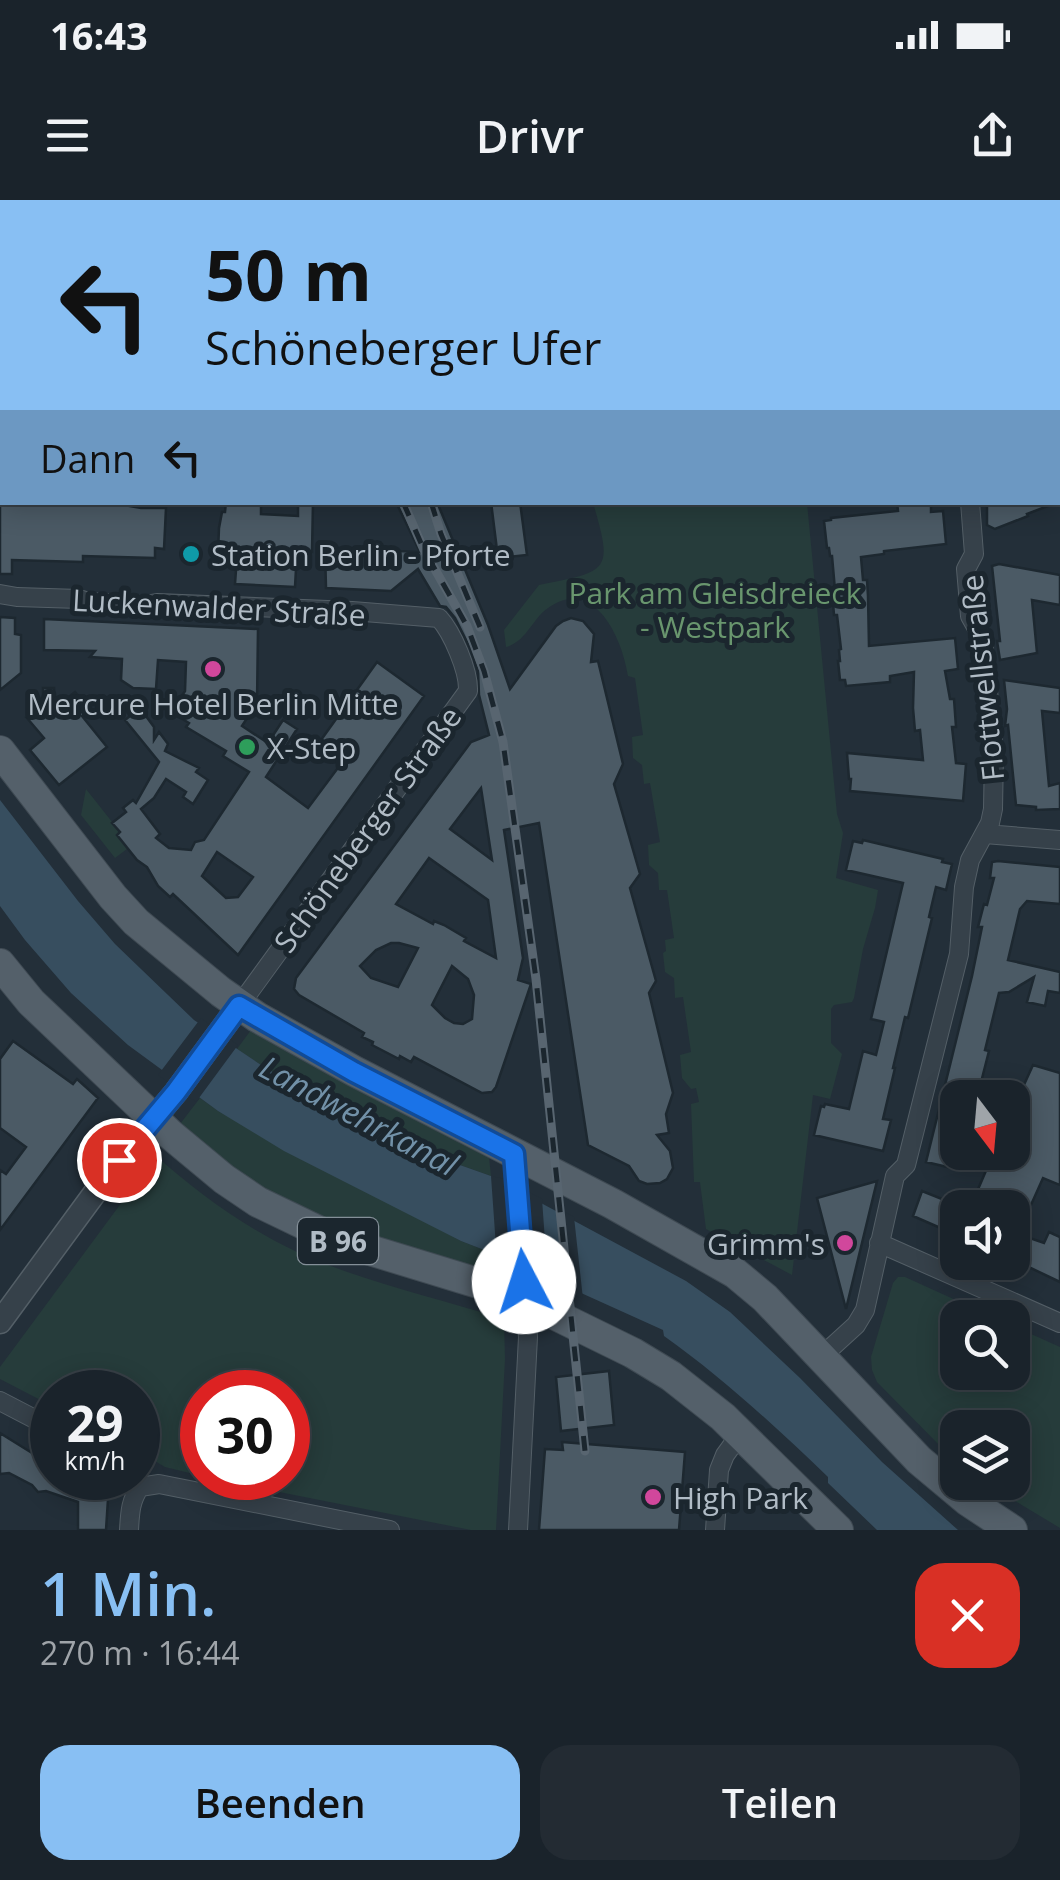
<!DOCTYPE html>
<html lang="de">
<meta charset="utf-8">
<style>
:root{--surface:#1a232b;--page:#232b33;--text:#f1f3f6;--muted:#9fa4a9;--line:#384047;--accent:#88bff3}
body{margin:0;font-family:"Open Sans",sans-serif;background:var(--page);color:var(--text);height:100vh;display:flex;flex-direction:column;font-size:38px;white-space:nowrap}
*{box-sizing:border-box;margin:0}
p{font-size:32px;color:var(--muted)}
.icon{flex:none;width:55px;height:55px;fill:none;stroke:currentColor;stroke-width:2;stroke-linecap:round;stroke-linejoin:round}
.map{position:relative;height:1330px;overflow:hidden}
.sheet{display:flex;flex-direction:column;background:var(--surface);flex:1}
.sheet>*{flex:none}
.banner{position:absolute;left:0px;top:0px;width:1060px;height:305px;box-shadow:0 5px 25px #0003,0 0 0 2px var(--line);background:#88bff3;color:#111;overflow:hidden}
.needle{width:65px;rotate:164deg}
.buttons{position:absolute;left:940px;top:880px;display:grid;gap:20px}
.buttons a{display:grid;place-items:center;width:90px;height:90px;border-radius:20px;background:var(--surface);box-shadow:0 5px 25px #0003,0 0 0 2px var(--line);font-size:50px}
.speed{position:absolute;left:30px;top:1170px;display:flex;gap:20px;font-size:50px;font-weight:700;text-align:center}
.speed>*{display:grid;place-content:center;width:130px;height:130px;border-radius:50%;background:var(--surface);box-shadow:0 5px 25px #0003,0 0 0 2px var(--line);line-height:1}
.speed small{font-size:25px;font-weight:400}
.speed .limit{border:15px solid #d22;background:#fff;color:#111}
.pin{position:absolute;display:grid;place-items:center;width:85px;height:85px;color:#fff;margin:-42px;border:5px solid #fff;border-radius:50%;box-shadow:0 2px 10px #0007}
.me{position:absolute;width:110px;margin:-55px;rotate:355deg;stroke-linejoin:round;filter:drop-shadow(0 0 8px #0008)}
.turn{display:flex;align-items:center;gap:35px;height:210px;padding:0 40px;font-size:45px}
.turn .icon{width:130px;height:130px;stroke-width:2.5}
.turn b{display:block;font-size:70px;line-height:85px}
.then{display:flex;align-items:center;height:95px;padding:0 40px;background:#0003;gap:20px;font-size:38px}
.round{display:grid;place-items:center;flex:none;width:105px;height:105px;border-radius:30px;background:var(--page)}
.head{display:flex;align-items:center;justify-content:space-between;height:170px;padding:0 40px}
h1{font-size:60px;font-weight:600;line-height:75px;color:var(--accent)}
.cta{display:flex;gap:20px;margin-top:auto;padding:20px 40px}
.cta a{flex:1;height:115px;border-radius:30px;background:var(--accent);color:#111;font-size:40px;font-weight:600;line-height:115px;text-align:center}
.cta a+a{background:var(--page);color:var(--text)}
.status{display:flex;justify-content:space-between;align-items:center;height:70px;padding:0 50px;background:var(--surface);direction:ltr}
.status svg{height:28px;fill:currentColor}
header{display:flex;justify-content:space-between;align-items:center;height:130px;padding:0 40px;background:var(--surface);font-size:45px;font-weight:600}
.map>svg:first-child{display:block}
.green{fill:#263c3b}
.water{fill:#374e5f}
.pier{fill:#232f39}
.building{fill:#4b5a65;stroke:#1d2830;stroke-width:2.5;fill-rule:evenodd}
.lines{fill:none;stroke-linecap:round;stroke-linejoin:round}
.minor-casing{stroke:#545f67;stroke-width:20}
.tertiary-casing{stroke:#545f67;stroke-width:25}
.primary-casing{stroke:#3f4a53;stroke-width:32}
.minor{stroke:#36414a;stroke-width:18}
.tertiary{stroke:#36414a;stroke-width:22}
.primary{stroke:#54606a;stroke-width:30}
.rail-casing{stroke:#586570;stroke-width:9}
.rail{stroke:#1b262e;stroke-width:5;stroke-dasharray:15;stroke-linecap:butt}
.route-casing{stroke:#114b97;stroke-width:25}
.route{stroke:#1a73e8;stroke-width:18}
.culture-dot{fill:#0f9aa8;stroke:#1b262e;stroke-width:4}
.hotel-dot{fill:#d1479c;stroke:#1b262e;stroke-width:4}
.leisure-dot{fill:#2e9e5b;stroke:#1b262e;stroke-width:4}
.labels{text-anchor:middle;dominant-baseline:central;stroke-width:10;stroke-linejoin:round;paint-order:stroke}
.shield{fill:#1b262e;stroke:#848f98;stroke-width:2.5}
.shield-label{font-size:28px;font-weight:bold;fill:#b1bcc6}
.poi-label{font-size:30px;fill:#b1bcc6;stroke:#1b262e;text-anchor:start}
.park-label{font-size:30px;fill:#69966e;stroke:#1b262e}
.street-label{font-size:30px;fill:#b1bcc6;stroke:#1b262e}
.water-label{font-size:32px;font-style:italic;fill:#7291a8;stroke:#1b262e}
</style>
<div class="status"><b>16:43</b><svg viewBox="0 0 49 12"><path d="M0 12V9h3v3zM5 12V6h3v6zM10 12V3h3v9zM15 12V0h3v12zM26 1h20v11H26zM47 4h2v5h-2z"/></svg></div>
<header><svg class="icon" aria-label="menu" viewBox="0 0 24 24"><path d="M4 6h16M4 12h16M4 18h16"/></svg>Drivr<svg class="icon" aria-label="share" viewBox="0 0 24 24"><path d="M12 15V3M7 8l5-5 5 5M5 13v7h14v-7"/></svg></header>
<div class="map">
<svg width="1060" height="1330" viewBox="0 0 1060 1330">
<rect width="100%" height="100%" fill="#232f39"/>
<!-- green -->
<path class="green" d="M593,303H807L837,614L843,633L836,678L878,690L875,708L863,749L854,798L852,802L834,805L831,809V843L842,854L830,899L813,895L792,1075L706,1029L700,982H694L691,904L699,902L696,888L691,889L682,878L680,855L691,852L683,797L675,798L674,778L665,772L663,753L666,751L665,740L674,738L667,690H659L658,673L649,665L648,645L660,642L650,583L644,584L642,565L633,558L632,537L643,535L635,478L628,476C623,441 596,377 551,406C532,417 528,441 506,447L504,430L539,385C608,371 614,373 593,303Z
M86,589L120,632L117,635L131,646L115,658L81,615Z
M251,830L322,871L489,957L491,976L443,959L267,869L237,849Z
M200,898L218,911L461,1041L497,1055L498,1075C414,1049 328,1030 252,982C226,966 203,943 180,924Z
M156,956C199,994 244,1027 297,1052C360,1081 437,1098 504,1119L505,1159L496,1330H471L208,1278H288V1192H202V1276L165,1267L138,1251V1192H52V1206L0,1179V1167Z
M898,1077H905L993,1117L958,1118V1172H1012L1013,1126L1060,1147V1328L985,1283L1012,1282V1228H958L957,1261L944,1250L877,1182L872,1170L871,1157L893,1083Z"/>
<!-- water -->
<path class="water" d="M0,600L78,701L115,744L194,820L267,869L443,959L491,976L686,1081L730,1112L800,1178L882,1262L958,1330H877L828,1283V1277C776,1227 723,1178 664,1136L663,1130L497,1055L461,1041L284,951L218,911L128,845L71,793L25,740L0,706Z"/>
<!-- pier -->
<path class="pier" d="M201,818L238,845L196,902L158,875Z
M491,976L505,979L542,999L548,1083L497,1061Z
M556,1007L574,1017L583,1099L565,1091Z"/>
<!-- building -->
<path class="building" d="M0,302H125L124,305L141,308H166L164,349L155,348V358L83,356V362L12,360V374H0Z
M226,302H261V314L298,316V302H313L312,352L297,351L295,387L235,384L237,356L218,352L219,328L222,312H225Z
M396,302H437L488,425L510,489L556,426L563,421L571,418L583,421L594,434L591,462L598,461L623,564L614,584L640,674L630,688L656,781L649,793L673,893L666,914L669,933L657,935L670,951L673,968L667,979L660,983L647,984L639,981L629,966L588,945L539,623L504,630L523,758L518,780L531,784L496,887L492,892L482,893L414,857L411,862L400,856L399,859L372,845L373,842L362,837L364,833L299,795L294,789L296,778L471,542L489,535L479,495L478,471L470,448L455,418L446,407L440,406L418,369L391,391L326,388L325,348L420,352ZM481,588L492,660L450,629ZM429,658L488,700L496,758L464,741L466,738L444,725L434,721L433,724L396,704ZM391,743H399L418,748L398,787L371,778L360,766L376,750ZM452,766L468,779L474,795L472,819L463,824L454,823L445,818L432,805Z
M491,302H520L527,355L498,358Z
M897,302H931V312L943,311L946,344L884,351V354L861,357L863,380H867L868,396L869,446L955,438L958,469L945,471L950,499H954L956,527H952L956,563L966,564L963,601L850,591L851,579H849L847,553L923,560L920,530L915,531L913,508L914,472L890,476V482L846,486L845,480H840L838,461H840L839,450L841,449L837,415H834L832,390H835L832,356H830L829,348H827L824,321L831,320V318L898,311Z
M987,302H1052L1053,304L1027,314L1028,316L995,329L987,325Z
M999,364L1060,375V405L1032,400L1037,453L1000,460L997,441H1000L992,366Z
M0,417L15,418V434L21,435V473L0,490Z
M44,419L258,429L257,503L242,526L268,543L283,520L297,529L266,577L308,608L346,557L321,540L377,462L424,496L238,755L173,694L170,697L158,686L147,667L137,660L117,635L120,632L112,623L126,612L123,608L133,600L136,603L159,562L125,520L140,508L154,527V540L159,532L168,544L165,551L199,568L196,572L208,580L193,604L183,597L186,592L166,579L154,598L141,609L160,634L156,638L169,648L191,650L195,642L204,640L249,572L223,556L226,551L186,527L189,523L171,512L185,491L186,462L158,460L156,489L133,488L121,480L122,459L90,457L95,451L44,450ZM217,652L253,677L238,697L226,698L202,676Z
M1004,480L1060,488V513L1042,511L1049,586L1060,583V609L1036,610V607L1016,605L1008,525L1005,526L1007,509Z
M43,488H54L55,508L75,492L90,510L82,516L107,547L59,585L30,550L44,538L27,518H43Z
M863,640L943,659L942,662L952,664L946,690L936,687L929,717L932,718L908,818L905,817L893,868H895L883,919L891,920L883,951L814,935L821,906L824,907L825,904L849,909L863,851L876,855L884,822L871,819L903,683L846,670L853,641L862,643Z
M998,661L1060,667V704L1027,701L1020,709L1008,760L1060,772V793L1048,791L1045,806L1027,802L1034,777L1009,792L999,793L985,850L989,851L977,898H958V952H964L960,970L926,962L972,776L982,727H978L984,704L987,705L994,678H990L992,662Z
M13,841L73,884L77,879L98,898L0,1030V970L6,974L26,947L0,928V859Z
M1033,865L1060,873V985L1043,978L1018,1034L1044,1043L1049,1032L1060,1037V1082L1012,1059V1008H970L994,952H1012V911Z
M877,981L846,1109L817,998Z
M922,991L952,1003L945,1030L913,1016Z
M609,1171L614,1225L561,1231L556,1177Z
M0,1233L32,1253L52,1262V1278L105,1279L109,1284L106,1330H78V1302L46,1291L38,1292L32,1285L9,1273L0,1274Z
M562,1242L685,1252L679,1330H539L545,1249L563,1250Z"/>
<g class="lines">
<!-- minor casing -->
<g class="minor-casing">
<path id="minor" d="M47,2L48,1
M1023,2L1024,0
M0,57L2,54
M1058,146L1060,145
M0,394L17,397L79,399L89,402L145,405L157,403L352,411L439,418C452,432 469,471 468,491L239,806
M985,634L1060,640
M514,954L528,1137L518,1330
M879,1043L1060,1123
M822,1156L856,1125L865,1110L895,976L906,965L959,754L964,687L970,660L990,623L993,609L994,553L983,439L970,416L966,369L974,354L970,302
M0,1201L52,1228
M129,1330C130,1314 130,1301 140,1287L159,1284L390,1330
M715,1330L719,1270L725,1255L741,1233"/>
</g>
<!-- tertiary casing -->
<g class="tertiary-casing">
<path id="tertiary" d="M0,1122L119,960L176,892L239,806"/>
</g>
<!-- primary casing -->
<g class="primary-casing">
<path id="primary" d="M0,551L113,697L136,722L221,792L257,817L354,871L613,1004L735,1073L765,1098L919,1260L968,1301L1012,1330
M0,764L31,802L171,935L224,979L258,1002L337,1040L494,1088L527,1101L633,1153L671,1176L723,1217L838,1330"/>
</g>
<!-- minor -->
<use href="#minor" class="minor"/>
<!-- tertiary -->
<use href="#tertiary" class="tertiary"/>
<!-- primary -->
<use href="#primary" class="primary"/>
<!-- rail casing -->
<g class="rail-casing">
<path id="rail" d="M358,0V2
M380,0L381,2
M0,273H2
M403,302L424,350L467,426L484,471L503,542L536,779L585,1251
M431,302L441,334L480,427"/>
</g>
<!-- rail -->
<use href="#rail" class="rail"/>
</g>
<g class="lines">
<!-- route casing -->
<g class="route-casing">
<path id="route" d="M119,960L176,892L239,806L354,872L514,954L524,1082"/>
</g>
<!-- route -->
<use href="#route" class="route"/>
</g>
<!-- markers -->
<circle class="culture-dot" cx="191" cy="354" r="10"/>
<g class="hotel-dot">
<circle cx="213" cy="469" r="10"/>
<circle cx="845" cy="1043" r="10"/>
<circle cx="653" cy="1297" r="10"/>
</g>
<circle class="leisure-dot" cx="247" cy="547" r="10"/>
<g class="labels">
<!-- shield labels -->
<rect class="shield" x="298" y="1018" width="80" height="46" rx="8"/>
<g class="shield-label">
<text x="338" y="1041">B 96</text>
</g>
<!-- poi labels -->
<g class="poi-label">
<text x="211" y="354">Station Berlin - Pforte</text>
<text x="213" y="503" text-anchor="middle">Mercure Hotel Berlin Mitte</text>
<text x="267" y="547">X-Step</text>
<text x="825" y="1043" text-anchor="end">Grimm's</text>
<text x="673" y="1297">High Park</text>
</g>
<!-- park labels -->
<g class="park-label">
<text x="715" y="392">Park am Gleisdreieck<tspan x="715" dy="34">- Westpark</tspan></text>
</g>
<!-- street labels -->
<g class="street-label">
<text transform="translate(219 407) rotate(3)">Luckenwalder Straße</text>
<text transform="translate(982 478) rotate(-96)">Flottwellstraße</text>
<text transform="translate(367 629) rotate(-54)">Schöneberger Straße</text>
</g>
<!-- water labels -->
<g class="water-label">
<text transform="translate(359 915) rotate(28)">Landwehrkanal</text>
</g>
</g>
</svg>
<div class="buttons">
<a><svg class="needle" viewBox="-14 -14 28 28"><path d="M0-13l5 13h-10z" fill="#e53935"/><path d="M0 13l5-13h-10z" fill="#9fa4a9"/></svg></a>
<a><svg class="icon" aria-label="sound" viewBox="0 0 24 24"><path d="M4 9h4l5-4v14l-5-4H4zM17 9q2 3 0 6"/></svg></a>
<a><svg class="icon" aria-label="search" viewBox="0 0 24 24"><circle cx="10" cy="10" r="6"/><path d="M15 15l6 6"/></svg></a>
<a><svg class="icon" aria-label="layers" viewBox="0 0 24 24"><path d="M12 4l9 5-9 5-9-5zM3 14l9 5 9-5"/></svg></a>
</div>
<div class="speed"><div>29<small>km/h</small></div><div class="limit">30</div></div>
<div class="pin" style="left:119px;top:960px;background:#d93025"><svg class="icon" aria-label="arrive" viewBox="0 0 24 24"><path d="M6 21V4h12l-3 4 3 4H6"/></svg></div>
<svg class="me" style="left:524px;top:1082px" viewBox="-20 -20 40 40"><circle r="19" fill="#fff"/><path d="M0-13L10 11 0 6-10 11z" fill="#1a73e8"/></svg>
<div class="banner">
<div class="turn"><svg class="icon" aria-label="left" viewBox="0 0 24 24"><path d="M17 20v-9H6M10 6l-5 5 5 5"/></svg><div><b>50 m</b>Schöneberger Ufer</div></div>
<div class="then">Dann<svg class="icon" aria-label="left" viewBox="0 0 24 24"><path d="M17 20v-9H6M10 6l-5 5 5 5"/></svg></div>
</div>
</div>
<section class="sheet">
<div class="head"><div><h1>1 Min.</h1><p>270 m · 16:44</p></div><a class="round" style="background:#d93025;color:#fff"><svg class="icon" aria-label="close" viewBox="0 0 24 24"><path d="M6 6l12 12M18 6L6 18"/></svg></a></div>
<div class="cta"><a>Beenden</a><a>Teilen</a></div>
</section>
